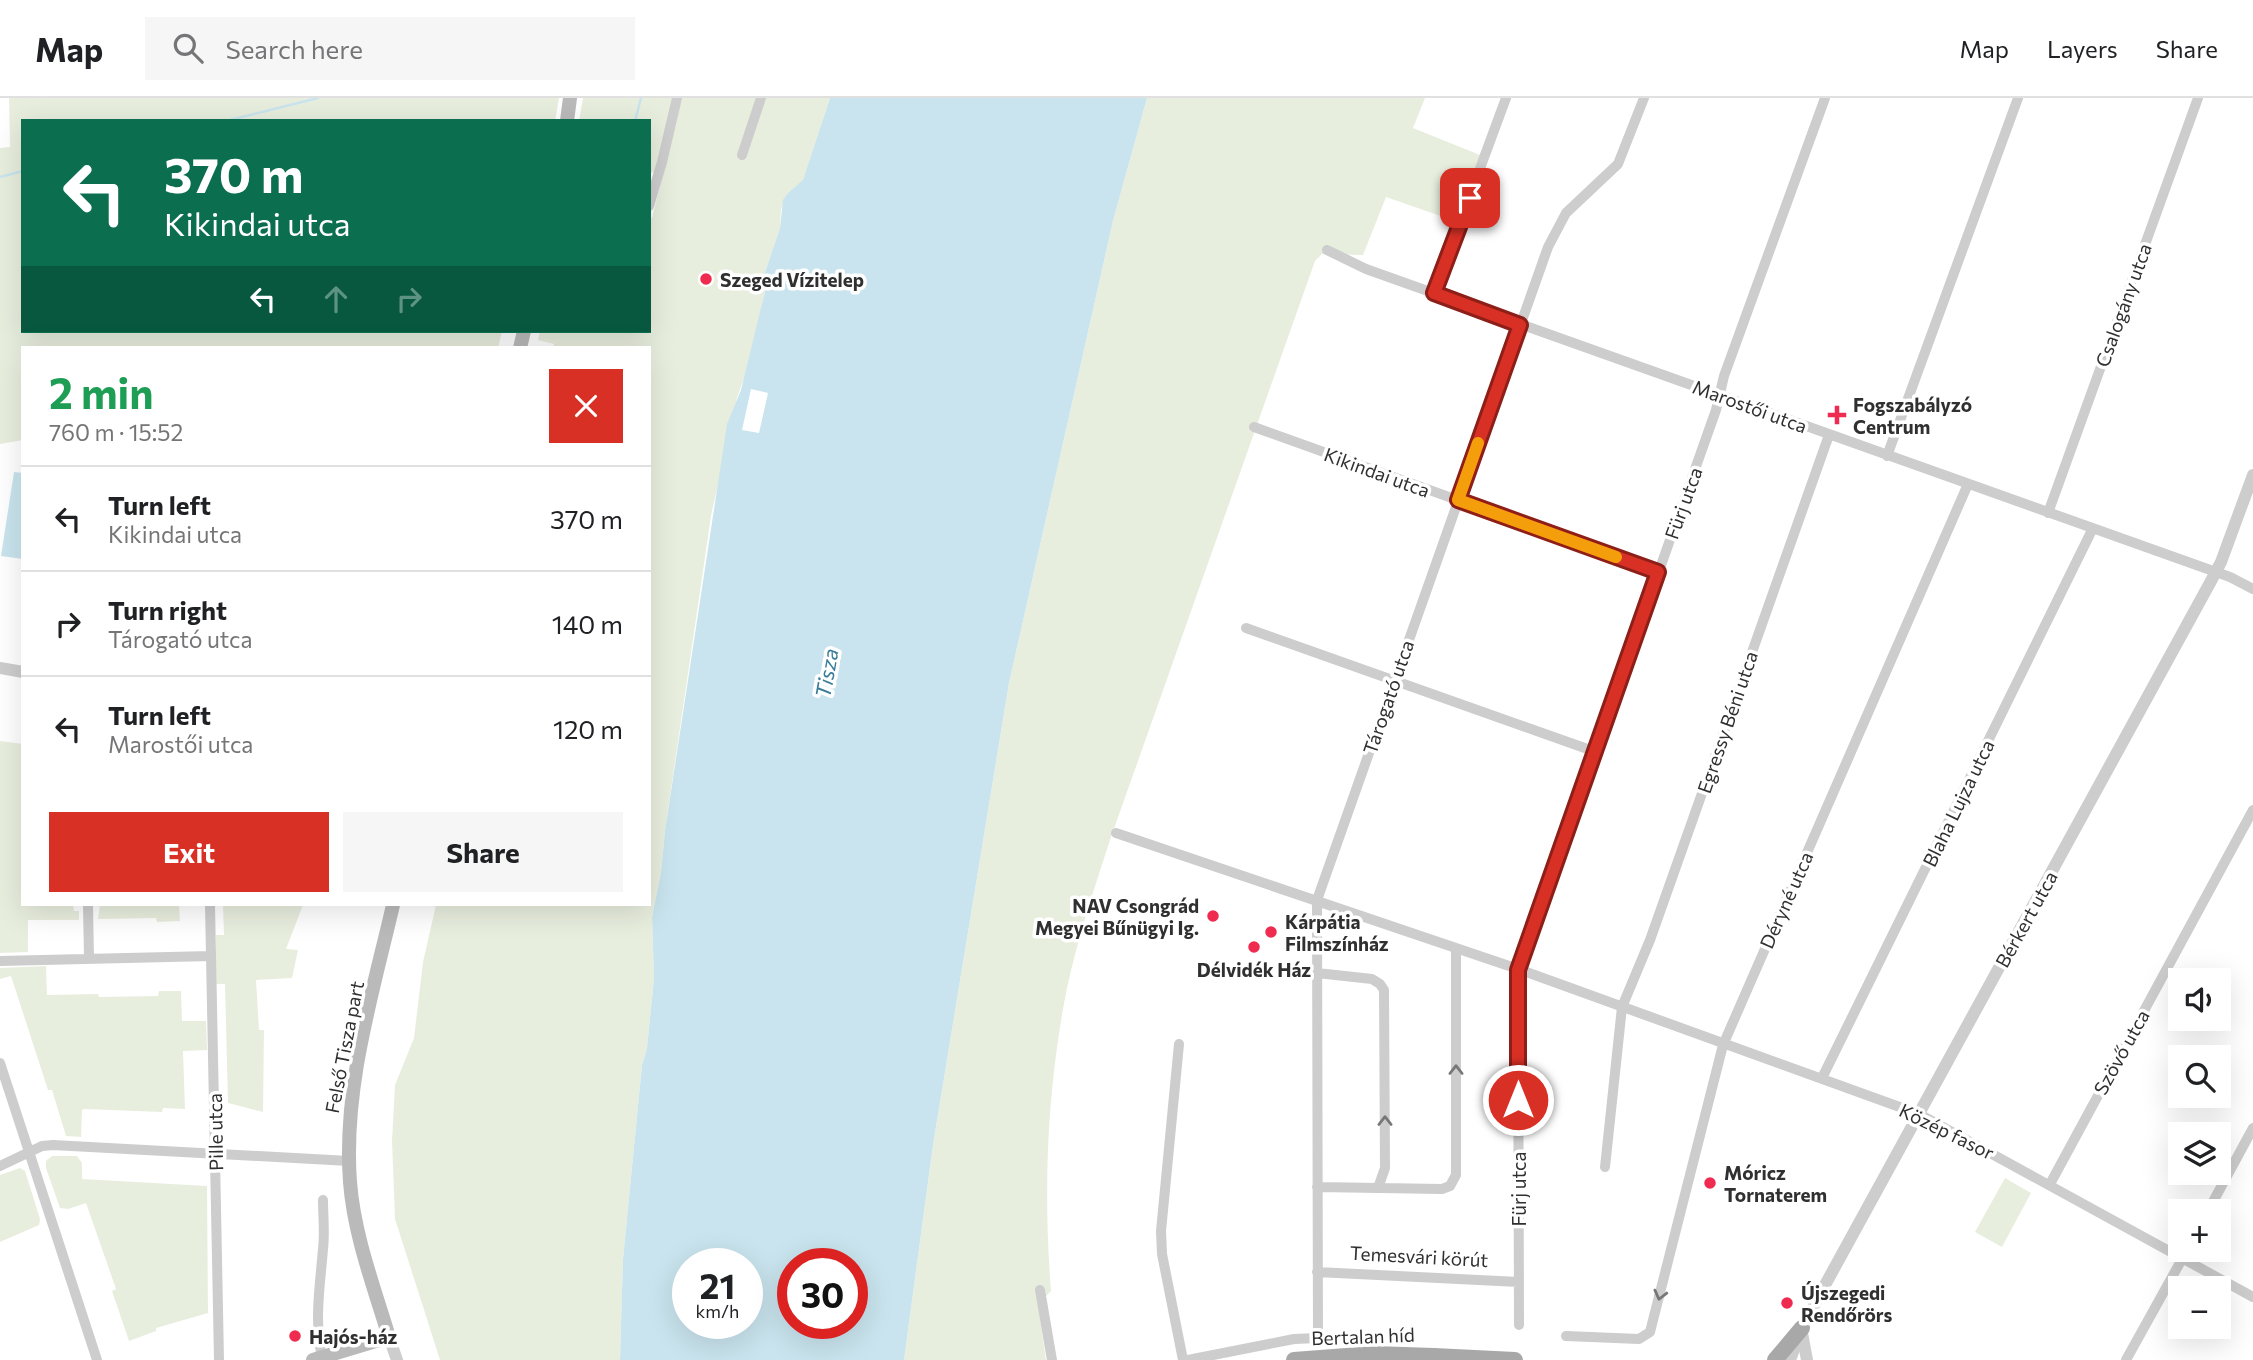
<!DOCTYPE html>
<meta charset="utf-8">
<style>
:root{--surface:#fff;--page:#f6f6f6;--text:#202124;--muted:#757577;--line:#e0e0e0;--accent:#d93025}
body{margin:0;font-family:Commissioner,sans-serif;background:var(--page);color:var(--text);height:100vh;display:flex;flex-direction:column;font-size:26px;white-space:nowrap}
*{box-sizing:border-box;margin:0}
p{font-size:23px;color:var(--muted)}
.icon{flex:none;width:38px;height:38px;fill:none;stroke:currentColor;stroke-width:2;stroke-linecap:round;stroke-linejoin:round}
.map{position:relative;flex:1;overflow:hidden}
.side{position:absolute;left:21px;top:248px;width:630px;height:560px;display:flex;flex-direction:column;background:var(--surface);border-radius:0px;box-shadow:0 7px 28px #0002}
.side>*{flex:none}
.hud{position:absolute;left:21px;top:21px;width:630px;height:214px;border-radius:0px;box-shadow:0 7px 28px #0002;background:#0b6e4f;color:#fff;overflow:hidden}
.tools{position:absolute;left:2168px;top:870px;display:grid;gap:14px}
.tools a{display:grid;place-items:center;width:63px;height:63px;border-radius:0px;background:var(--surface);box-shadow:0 7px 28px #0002;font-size:35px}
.speed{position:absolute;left:672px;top:1150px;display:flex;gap:14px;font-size:35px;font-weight:700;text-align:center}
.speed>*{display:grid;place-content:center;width:91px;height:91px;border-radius:50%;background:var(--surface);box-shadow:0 7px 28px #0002;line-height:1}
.speed small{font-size:18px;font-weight:400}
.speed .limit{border:10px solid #d22;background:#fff;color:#111}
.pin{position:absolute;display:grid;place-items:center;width:60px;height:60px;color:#fff;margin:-30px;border-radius:14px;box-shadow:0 4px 10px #0006}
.me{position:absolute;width:77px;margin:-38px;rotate:0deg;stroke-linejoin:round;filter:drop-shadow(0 0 5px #0008)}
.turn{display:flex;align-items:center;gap:24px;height:147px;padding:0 28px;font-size:32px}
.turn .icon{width:91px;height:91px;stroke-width:2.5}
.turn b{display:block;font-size:49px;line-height:60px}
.lanes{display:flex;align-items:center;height:66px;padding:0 28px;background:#0003;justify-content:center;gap:35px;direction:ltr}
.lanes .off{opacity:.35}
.round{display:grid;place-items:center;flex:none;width:74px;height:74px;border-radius:0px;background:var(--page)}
.summary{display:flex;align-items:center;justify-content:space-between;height:119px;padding:0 28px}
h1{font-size:42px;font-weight:700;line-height:52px;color:#1e9e55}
.cta{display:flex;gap:14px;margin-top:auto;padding:14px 28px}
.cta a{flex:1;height:80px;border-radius:0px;background:var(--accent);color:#fff;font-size:28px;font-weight:700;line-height:80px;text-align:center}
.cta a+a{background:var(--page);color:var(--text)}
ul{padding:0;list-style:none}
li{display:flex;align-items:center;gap:21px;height:105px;padding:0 28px;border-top:2px solid var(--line)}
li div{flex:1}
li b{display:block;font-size:26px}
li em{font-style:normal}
header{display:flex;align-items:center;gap:42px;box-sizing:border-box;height:98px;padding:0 35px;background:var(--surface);border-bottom:2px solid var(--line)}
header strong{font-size:33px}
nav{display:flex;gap:38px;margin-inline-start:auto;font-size:24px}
.search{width:490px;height:63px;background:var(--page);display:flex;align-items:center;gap:18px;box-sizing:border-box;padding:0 24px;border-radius:0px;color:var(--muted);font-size:26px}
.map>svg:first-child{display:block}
.green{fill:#e8eede}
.water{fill:#c9e4ee;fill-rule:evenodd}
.pier{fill:#fff}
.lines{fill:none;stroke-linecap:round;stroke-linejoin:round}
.stream{stroke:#c9e4ee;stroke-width:2.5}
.minor{stroke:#cdcdcd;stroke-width:10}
.tertiary{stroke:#cdcdcd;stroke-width:12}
.secondary{stroke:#bababa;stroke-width:14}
.primary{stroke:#a8a8a8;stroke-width:16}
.primary-bridge{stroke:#a8a8a8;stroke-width:16}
.oneway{stroke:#777}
.route-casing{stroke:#8d1f18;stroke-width:18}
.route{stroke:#d93025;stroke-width:12}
.slow{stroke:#f59e0b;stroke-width:12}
.poi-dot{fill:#ef2b4f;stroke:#fff;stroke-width:2.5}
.labels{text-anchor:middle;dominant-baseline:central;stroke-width:7;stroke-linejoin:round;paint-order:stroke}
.poi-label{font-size:19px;font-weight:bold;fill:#303030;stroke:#fff;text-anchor:start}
.street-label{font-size:19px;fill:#303030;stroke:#fff}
.water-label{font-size:21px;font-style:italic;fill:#397d98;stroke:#fff}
</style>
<header>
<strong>Map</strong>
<div class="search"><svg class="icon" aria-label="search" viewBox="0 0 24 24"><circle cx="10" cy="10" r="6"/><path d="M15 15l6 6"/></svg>Search here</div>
<nav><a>Map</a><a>Layers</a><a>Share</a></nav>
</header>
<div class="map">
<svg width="2253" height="1262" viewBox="0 0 2253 1262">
<rect width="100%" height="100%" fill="#fff"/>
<!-- green -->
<path class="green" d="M9,0H559L555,23H23V233H502L498,250H23V342L0,346V50L10,49Z
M583,0H674L656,75L649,74V23H579Z
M682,0H830L803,83L788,95L781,111L780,130L764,177L763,184L765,192L749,266L737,300L711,418L665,733L661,774L652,819L654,880L647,950L642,967L623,1161L620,1262H440L395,1121L392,1043L395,987L414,940L423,864L436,807H649V250H553L554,246L538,242L540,233H649V120H652Z
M1147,0H1425L1413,30L1480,57L1455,123L1386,99L1363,157L1322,156L1315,163L1110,742C1094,791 1078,840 1067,890C1047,990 1043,1092 1051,1193L1038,1207L1046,1262H904L933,1047L1009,585L1113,123Z
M0,643L23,646V807H73L74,813H79V822H28V854L0,855Z
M100,807H179L180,823L157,824L156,820L98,821Z
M223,807H303L286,851L298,852L292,880L256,882L259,932H264L263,1014L228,1005L225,886H216V837H224Z
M46,868L47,897L98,896L99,899L158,898L159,893H181L182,923H206L207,952L183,953L185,1011L163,1010L162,1014L84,1011L82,1012L81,1039L66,1038L52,992H48L11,878L0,881V870Z
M52,1058H77L82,1065V1081L207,1088L208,1215L156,1230V1233L129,1243L112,1193L116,1191L86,1105L68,1111L60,1110L46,1070V1063Z
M20,1070L25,1073L40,1121L39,1127L0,1144V1077Z
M2005,1080L2031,1095L2002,1149L1975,1134Z"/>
<!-- water -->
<path class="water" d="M830,0H1147L1113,123L1009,585L933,1047L904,1262H620L623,1161L642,967L647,950L654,880L652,819L661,774L665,733L727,326L741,292L765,193L763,184L764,177L780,130L783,102L788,95L803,82ZM688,1166H747V1225H688ZM793,1166H852V1225H793Z
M14,374L23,375V461L1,458Z"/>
<!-- pier -->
<path class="pier" d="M751,291L768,295L759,335L742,332Z"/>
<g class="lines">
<!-- stream -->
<path class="stream" d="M226,23L318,0
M635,23L641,0
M0,79L23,73"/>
<!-- minor -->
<path class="minor" d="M742,57L761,0
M649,108L662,64L677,0
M1327,152L1366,171L2230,479L2253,491
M1434,195L1506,0
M1254,329L1658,474
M1887,358L2018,0
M2048,415L2198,0
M1246,530L1596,654
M1116,735L1518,871L1919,1016L2253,1199
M88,807L89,860
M210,807L219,1262
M0,863L211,858
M1317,875L1372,881L1380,886L1384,892L1385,1070L1378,1090
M1179,946L1161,1133L1162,1156L1183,1262
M0,965L97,1262
M1822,980L2093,430
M0,1068L42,1048L53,1047L349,1063
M1605,1069L1622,909L1650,842L1829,337
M2050,1086L2253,712
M1317,1089L1442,1091L1450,1088L1456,1077V851
M2208,1113L2253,1030
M1317,1174L1519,1184
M1040,1192L1052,1262
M1519,1227L1518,871L1716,312L1724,278L1825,0
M1566,1238L1639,1241L1650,1234L1723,947L1968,386
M1318,1245L1317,802L1548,149L1566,115L1618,66L1644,0
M322,1260C314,1222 320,1188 323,1151C325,1135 323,1118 323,1102
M1188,1262L1294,1241L1318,1240
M2126,1262L2187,1152"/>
<!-- tertiary -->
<path class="tertiary" d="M0,570L23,574
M1802,1235L1807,1262
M389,1239L397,1262
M1790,1262L1802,1230L1819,1198L2211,483L2221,464L2253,377"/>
<!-- secondary -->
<path class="secondary" d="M567,23L570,0
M520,250L524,233
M313,1262L389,1239C374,1189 354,1137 350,1084C343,990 372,898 393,807"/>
<!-- primary -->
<path class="primary" d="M1434,1258L1515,1262
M1775,1262L1802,1230"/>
<!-- primary-bridge -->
<path class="primary-bridge" d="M1294,1262L1373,1256L1434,1258"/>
</g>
<!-- one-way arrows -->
<defs><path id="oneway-chevron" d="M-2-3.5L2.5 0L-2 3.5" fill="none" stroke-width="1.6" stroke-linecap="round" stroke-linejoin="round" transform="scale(1.75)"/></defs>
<g class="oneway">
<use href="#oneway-chevron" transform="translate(1456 972) rotate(-90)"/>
<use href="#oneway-chevron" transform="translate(1385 1023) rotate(-90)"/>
<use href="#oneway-chevron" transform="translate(1660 1197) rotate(104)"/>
</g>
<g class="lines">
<!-- route casing -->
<g class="route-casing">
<path id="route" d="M1470,100L1434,195L1520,227L1458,402L1658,474L1518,872V1002"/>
</g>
<!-- route -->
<use href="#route" class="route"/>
<!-- slow -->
<path class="slow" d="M1478,345L1458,402L1616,459"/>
</g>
<!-- markers -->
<g class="poi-dot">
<circle cx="706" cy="181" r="7"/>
<path d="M1833.5 306.5h7v7h7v7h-7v7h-7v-7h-7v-7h7z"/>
<circle cx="1213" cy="818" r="7"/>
<circle cx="1271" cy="834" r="7"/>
<circle cx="1254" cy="849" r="7"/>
<circle cx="1710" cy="1085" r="7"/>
<circle cx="1787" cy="1205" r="7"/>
<circle cx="295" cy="1238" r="7"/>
</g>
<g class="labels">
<!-- poi labels -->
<g class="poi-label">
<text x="720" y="181">Szeged Vízitelep</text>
<text x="1853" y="306">Fogszabályzó<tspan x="1853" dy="22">Centrum</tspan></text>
<text x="1199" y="807" text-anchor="end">NAV Csongrád<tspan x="1199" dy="22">Megyei Bűnügyi Ig.</tspan></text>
<text x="1285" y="823">Kárpátia<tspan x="1285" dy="22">Filmszínház</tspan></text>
<text x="1254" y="871" text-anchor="middle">Délvidék Ház</text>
<text x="1724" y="1074">Móricz<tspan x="1724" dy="22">Tornaterem</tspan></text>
<text x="1801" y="1194">Újszegedi<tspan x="1801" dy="22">Rendőrörs</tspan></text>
<text x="309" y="1238">Hajós-ház</text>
</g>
<!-- street labels -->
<g class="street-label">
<text transform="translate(2123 207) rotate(-70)">Csalogány utca</text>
<text transform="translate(1750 308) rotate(20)">Marostői utca</text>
<text transform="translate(1377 374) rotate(20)">Kikindai utca</text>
<text transform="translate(1683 405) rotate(-70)">Fürj utca</text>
<text transform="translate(1388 599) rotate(-71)">Tárogató utca</text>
<text transform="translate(1727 624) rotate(-71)">Egressy Béni utca</text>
<text transform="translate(1958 705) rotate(-64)">Blaha Lujza utca</text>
<text transform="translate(1786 802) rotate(-66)">Déryné utca</text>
<text transform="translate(2026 821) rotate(-61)">Bérkert utca</text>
<text transform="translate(344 949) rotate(-79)">Felső Tisza part</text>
<text transform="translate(2121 954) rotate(-61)">Szövő utca</text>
<text transform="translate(1947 1033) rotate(26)">Közép fasor</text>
<text transform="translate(215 1034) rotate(-91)">Pille utca</text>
<text transform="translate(1518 1091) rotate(-90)">Fürj utca</text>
<text transform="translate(1419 1158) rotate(3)">Temesvári körút</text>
<text transform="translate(1363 1238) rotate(-2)">Bertalan híd</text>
</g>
<!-- water labels -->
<g class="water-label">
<text transform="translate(826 575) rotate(-80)">Tisza</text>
</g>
</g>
</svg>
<div class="tools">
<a><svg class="icon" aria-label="sound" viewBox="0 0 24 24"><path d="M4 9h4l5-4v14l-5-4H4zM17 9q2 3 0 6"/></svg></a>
<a><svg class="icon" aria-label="search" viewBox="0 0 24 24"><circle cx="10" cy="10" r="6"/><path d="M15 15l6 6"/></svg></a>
<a><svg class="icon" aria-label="layers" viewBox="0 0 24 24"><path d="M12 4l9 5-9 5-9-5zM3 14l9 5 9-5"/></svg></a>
<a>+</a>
<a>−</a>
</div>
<div class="speed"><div>21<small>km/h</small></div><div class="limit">30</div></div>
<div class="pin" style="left:1470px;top:100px;background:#d93025"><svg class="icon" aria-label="arrive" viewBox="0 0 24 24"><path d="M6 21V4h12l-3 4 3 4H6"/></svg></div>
<svg class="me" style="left:1518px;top:1002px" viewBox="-20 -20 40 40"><circle r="17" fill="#d93025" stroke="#fff" stroke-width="3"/><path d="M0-11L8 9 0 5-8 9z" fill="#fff"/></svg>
<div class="hud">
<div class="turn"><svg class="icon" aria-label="left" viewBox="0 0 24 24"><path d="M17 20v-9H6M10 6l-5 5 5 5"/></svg><div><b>370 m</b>Kikindai utca</div></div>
<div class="lanes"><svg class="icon" aria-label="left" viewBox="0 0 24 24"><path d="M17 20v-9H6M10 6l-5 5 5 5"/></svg><svg class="icon off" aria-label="ahead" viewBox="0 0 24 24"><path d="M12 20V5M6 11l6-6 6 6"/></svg><svg class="icon off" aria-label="right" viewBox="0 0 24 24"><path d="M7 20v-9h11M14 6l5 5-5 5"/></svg></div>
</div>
<section class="side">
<div class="summary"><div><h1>2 min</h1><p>760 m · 15:52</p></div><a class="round" style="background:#d93025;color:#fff"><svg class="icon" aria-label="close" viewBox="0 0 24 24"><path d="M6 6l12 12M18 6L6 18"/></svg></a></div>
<ul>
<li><svg class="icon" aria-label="left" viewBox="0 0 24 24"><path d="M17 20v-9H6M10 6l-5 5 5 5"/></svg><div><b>Turn left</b><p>Kikindai utca</p></div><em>370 m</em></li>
<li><svg class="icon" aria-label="right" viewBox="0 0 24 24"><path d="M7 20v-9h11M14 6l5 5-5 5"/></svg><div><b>Turn right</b><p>Tárogató utca</p></div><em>140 m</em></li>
<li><svg class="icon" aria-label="left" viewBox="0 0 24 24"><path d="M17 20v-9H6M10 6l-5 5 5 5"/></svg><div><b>Turn left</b><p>Marostői utca</p></div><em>120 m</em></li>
</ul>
<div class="cta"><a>Exit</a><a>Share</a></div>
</section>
</div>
